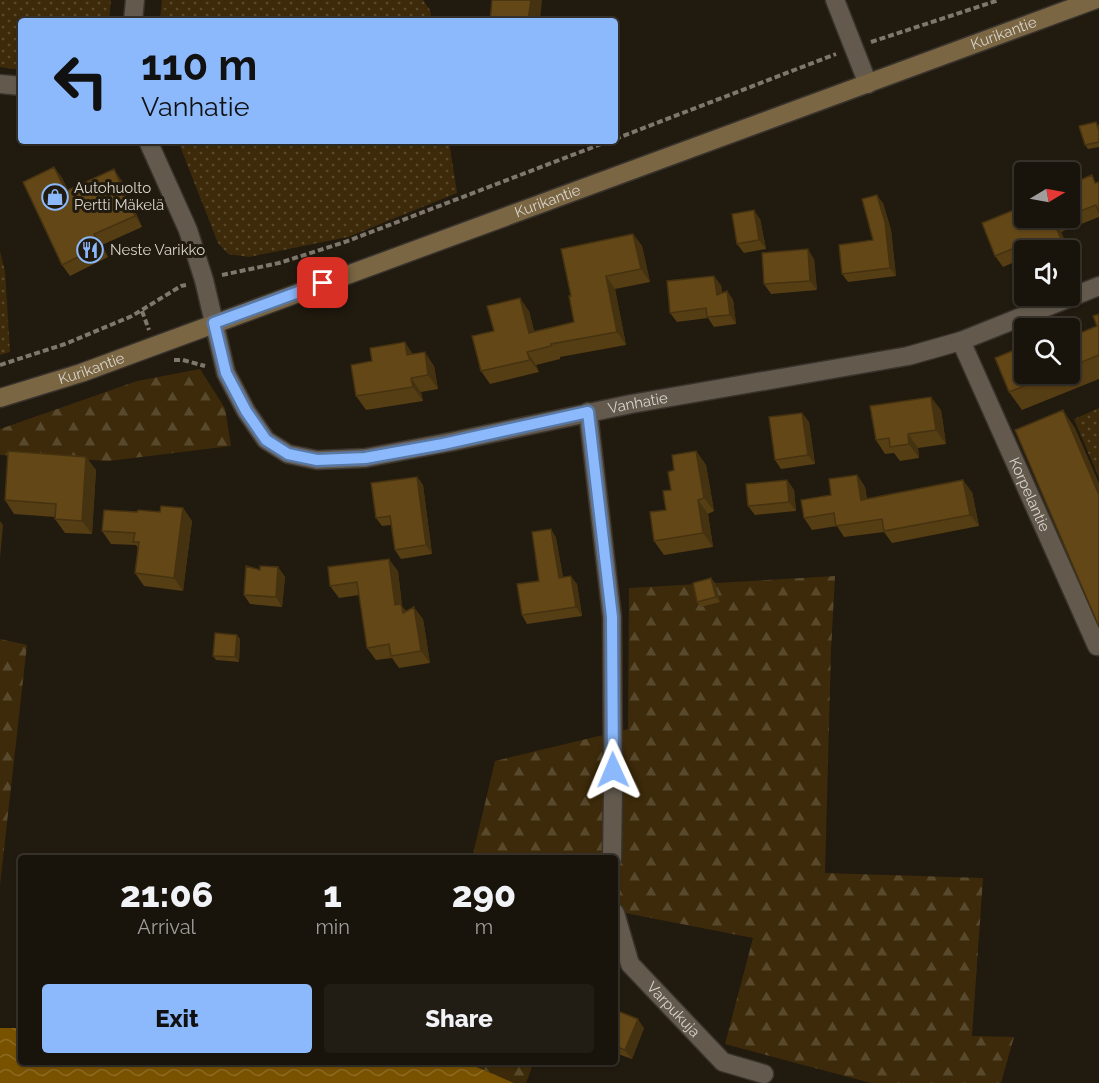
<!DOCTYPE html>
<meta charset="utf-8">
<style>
:root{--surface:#19140b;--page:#221d14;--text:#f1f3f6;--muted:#9f9e9d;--line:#37332c;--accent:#8bb9fc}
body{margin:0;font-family:Raleway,sans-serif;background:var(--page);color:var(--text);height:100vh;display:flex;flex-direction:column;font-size:22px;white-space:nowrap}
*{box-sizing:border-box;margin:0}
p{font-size:20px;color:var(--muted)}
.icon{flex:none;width:33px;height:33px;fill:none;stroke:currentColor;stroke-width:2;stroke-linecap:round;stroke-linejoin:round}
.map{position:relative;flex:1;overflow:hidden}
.details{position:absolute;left:18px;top:855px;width:600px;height:210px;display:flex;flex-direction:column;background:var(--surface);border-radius:6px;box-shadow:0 2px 4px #0004,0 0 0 2px var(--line)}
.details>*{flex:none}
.hud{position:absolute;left:18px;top:18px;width:600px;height:126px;border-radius:6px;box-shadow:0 2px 4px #0004,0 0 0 2px var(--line);background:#8bb9fc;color:#111;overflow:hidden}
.needle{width:39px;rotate:80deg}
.buttons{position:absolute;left:1014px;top:162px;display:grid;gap:12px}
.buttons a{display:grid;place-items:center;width:66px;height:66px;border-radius:6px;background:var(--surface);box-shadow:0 2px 4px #0004,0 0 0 2px var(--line);font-size:30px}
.pin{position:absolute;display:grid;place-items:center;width:51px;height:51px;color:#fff;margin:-26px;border-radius:12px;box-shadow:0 3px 9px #0006}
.me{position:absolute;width:66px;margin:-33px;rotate:359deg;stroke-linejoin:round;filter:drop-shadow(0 0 4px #0008)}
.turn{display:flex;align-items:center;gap:21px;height:126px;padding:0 24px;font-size:27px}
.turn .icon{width:78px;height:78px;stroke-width:2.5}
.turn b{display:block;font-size:42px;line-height:51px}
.eta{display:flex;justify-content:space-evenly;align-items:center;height:102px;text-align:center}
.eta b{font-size:36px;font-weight:800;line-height:42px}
.primary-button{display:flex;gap:12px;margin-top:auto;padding:12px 24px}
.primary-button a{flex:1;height:69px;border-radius:6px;background:var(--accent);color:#111;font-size:24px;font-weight:800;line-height:69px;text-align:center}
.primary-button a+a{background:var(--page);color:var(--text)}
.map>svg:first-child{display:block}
.grass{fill:url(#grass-dots)}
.forest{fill:url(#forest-firs)}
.water{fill:url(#water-waves)}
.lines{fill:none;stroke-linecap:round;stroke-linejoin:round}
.street-casing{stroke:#38332d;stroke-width:21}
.secondary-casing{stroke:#38332d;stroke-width:21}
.path{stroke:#7d776e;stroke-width:4;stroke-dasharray:6 3;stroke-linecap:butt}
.street{stroke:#635a4d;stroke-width:18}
.secondary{stroke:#7b6643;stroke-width:18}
.wall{fill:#553d14}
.shaded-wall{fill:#453210}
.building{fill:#634717;stroke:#453210;stroke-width:1.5}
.route-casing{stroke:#5a78a4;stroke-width:15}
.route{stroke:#8bb9fc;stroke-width:10}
.labels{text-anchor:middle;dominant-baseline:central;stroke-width:6;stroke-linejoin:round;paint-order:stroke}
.street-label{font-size:15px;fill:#d9d4cc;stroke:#211a0f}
.poi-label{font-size:15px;fill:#d9d4cc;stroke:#211a0f;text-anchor:start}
</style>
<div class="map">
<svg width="1099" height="1083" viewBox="0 0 1099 1083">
<defs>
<pattern id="grass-dots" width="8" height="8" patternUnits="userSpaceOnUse" patternTransform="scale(1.5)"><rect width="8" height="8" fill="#3d2a0a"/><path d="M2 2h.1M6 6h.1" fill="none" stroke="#58482c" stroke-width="1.8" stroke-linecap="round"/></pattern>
<pattern id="forest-firs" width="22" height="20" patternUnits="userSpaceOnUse" patternTransform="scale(1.5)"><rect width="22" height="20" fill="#3d2a0a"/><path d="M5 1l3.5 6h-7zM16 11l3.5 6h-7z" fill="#58482c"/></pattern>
<pattern id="water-waves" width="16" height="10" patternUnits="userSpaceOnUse" patternTransform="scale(1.5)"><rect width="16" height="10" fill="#795200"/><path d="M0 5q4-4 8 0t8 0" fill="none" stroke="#8b6a24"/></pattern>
</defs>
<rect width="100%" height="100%" fill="#211a0f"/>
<!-- grass -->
<path class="grass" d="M0,0H111L109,21H21V70L0,67Z
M162,0H423L430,10L432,21H160Z
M178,141H449L457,193L348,237L249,257L228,254L218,243Z
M0,251L5,271L10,352L0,355Z
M1099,408V478L1074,419Z"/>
<!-- forest -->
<path class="forest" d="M200,369L225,408L231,446L109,461L0,455V429L137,381Z
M835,576L831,651L825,873L983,878L972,1036L1014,1037L1001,1083H871L725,1044L753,938L615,911V858H472L495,761L628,729L629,588Z
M0,639L27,645L0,885Z
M465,1062H534L526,1083H514Z"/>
<!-- water -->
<path class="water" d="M0,1028H21V1062H465L514,1083H0Z"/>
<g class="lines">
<!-- street casing -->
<g class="street-casing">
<g id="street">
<path d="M835,0L868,84"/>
<path d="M133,21L135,0"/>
<path d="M0,84L21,86"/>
<path id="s1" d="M148,141L188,230L204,280L226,373L246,411L266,440L288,454L317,460L365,458L450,442L631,404L908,356L961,341L1099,286"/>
<path id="s2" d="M961,341L1097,646"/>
<path d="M588,412L612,617L613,791L612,858"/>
<path id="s3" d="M615,913L630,964L723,1062L764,1074"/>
</g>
</g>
<!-- secondary casing -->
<g class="secondary-casing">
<g id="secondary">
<path id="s4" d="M0,398L81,373L1094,0"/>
</g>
</g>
<!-- path -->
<path class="path" d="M871,42L999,0
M615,139L836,54
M222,275L279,263L345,242L609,141
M142,311L149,330
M174,360H183L205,366
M0,365L65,344L132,316L181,286L186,285"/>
<!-- street -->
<use href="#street" class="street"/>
<!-- secondary -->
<use href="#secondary" class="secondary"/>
</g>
<!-- wall -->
<path class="wall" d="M1096,122L1099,126V147L1088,149L1085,145Z
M54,167L62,178L68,190L122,181L142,227L102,245L108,257L70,276L62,265Z
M1097,182H1099V217L1061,232L1069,250H1024V258L1003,267L995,256L1024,218H1070V184Z
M883,203L891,230L896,276L848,282L842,274L873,240Z
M760,219L766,249L744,253L737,244Z
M633,234L642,246L650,282L615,289L626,345L560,357V359L536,365L539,372L490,384L481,371L494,331L529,311L534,331L574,322L571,296Z
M1070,252L1076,266L1070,269Z
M814,259L817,290L771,294L764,284Z
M721,285L722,293L727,291L733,300L736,324L714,327L708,318L677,322L670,313Z
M1099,314V379L1022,410L1009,392L1024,374H1070V337L1097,326Z
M413,354L434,366L438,389L421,392L423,401L366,410L356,396Z
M941,410L946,444L918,448L919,458L900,461L894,453L885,454L876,440Z
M802,413L809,422L815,464L781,469L775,460Z
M696,451L706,465L714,511L708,514L713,547L664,555L654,541L666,510L674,470Z
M86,457L96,470L92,534L65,533L55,519V517L14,514L5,500Z
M857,475L865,487L867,499L972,492L979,526L892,543L884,532L844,537L837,526L812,530L804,518Z
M417,477L423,485L432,554L401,559L395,550L391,525L382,526L376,518Z
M787,480L794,490L796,511L755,515L748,506Z
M183,508L192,521L183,591L144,586L135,573L138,548L136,545L111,544L102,531L137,512H160Z
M551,529L556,538L563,577L577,584L582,616L527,624L522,615L539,581Z
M278,567L285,577L282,607L250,604L244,595L260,570Z
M398,571L402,606L406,611L423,619L430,663L399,668L392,658L376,660L367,648L359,595L339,598L330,586Z
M715,583L720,602L701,607L697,602Z
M237,635L240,639L239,662L216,660L213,656Z
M615,1010L644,1028L632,1059L615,1053Z"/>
<!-- shaded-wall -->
<path class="shaded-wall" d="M531,0H542L540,21H528Z
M54,167L62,178L74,202L66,191Z
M114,169L122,181L142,227L135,216Z
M877,195L883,203L891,230L896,276L890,268Z
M754,210L760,219L766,249L759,240Z
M1053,221L1061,232L1069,250H1066Z
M94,234L102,245L108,257L100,246Z
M633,234L642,246L650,282L641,269Z
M808,249L814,259L817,290L810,281Z
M1070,252L1076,266L1070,257Z
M606,276L615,289L626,345L617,332Z
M714,276L721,285L723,304L717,295Z
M727,291L733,300L736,324L730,315Z
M520,298L529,311L538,346L529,333Z
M405,342L414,356L407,355Z
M425,352L434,366L438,389L428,375Z
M527,352L536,365L539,372L530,360Z
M411,378L421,392L423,401L413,387Z
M931,397L941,410L946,444L936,430Z
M1063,410L1075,428L1099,483V495Z
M802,413L809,422L815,464L808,455Z
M908,434L918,448L919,458L909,444Z
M696,451L706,465L714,511L704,498Z
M86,457L96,470L92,534L82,521Z
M857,475L865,487L869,512L861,500Z
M417,477L423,485L432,554L426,545Z
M787,480L794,490L796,511L789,502Z
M963,480L972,492L979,526L970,515Z
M698,500L708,514L713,547L703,533Z
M183,508L192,521L183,591L174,578Z
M0,521L3,525L0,558Z
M551,529L556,538L564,586L559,578Z
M389,559L398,571L402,606L410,617L411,625L395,605Z
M278,567L285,577L282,607L276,597Z
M571,576L577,584L582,616L576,607Z
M711,578L715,583L720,602L716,597Z
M414,607L423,619L430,663L421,651Z
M237,635L240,639L239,662L235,657Z
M638,1019L644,1028L632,1059L625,1050Z"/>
<!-- building -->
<path class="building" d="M492,0H531L528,21H490Z
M1096,122L1099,131V142L1085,145L1079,126Z
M54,167L66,191L114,169L135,216L94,234L100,246L62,265L23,182Z
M1092,175L1095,183L1099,182V213L1096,205L1070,215V184Z
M877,195L885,222L890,268L842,274L839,245L873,240L862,199Z
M1024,206V218H1063L1053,221L1066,250H1039L1034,240L995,256L982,223Z
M754,210L759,240L737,244L732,214Z
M633,234L641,269L606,276L617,332L551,344V346L527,352L530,360L481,371L472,336L494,331L487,306L520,298L529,333L574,322L569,296H571L561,249Z
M808,249L810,281L764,284L762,253Z
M714,276L717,295L727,291L730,315L707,317L706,308L670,313L667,281Z
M1099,314V355L1070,367V337L1097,326L1093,316Z
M405,342L407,355L425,352L428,375L411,378L413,387L356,396L351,365L372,361L370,348Z
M1024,346V374H1055L1009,392L995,358Z
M931,397L936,430L908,434L909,444L890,447L889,438L876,440L870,406Z
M1063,410L1099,495V627L1015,430Z
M802,413L808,455L775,460L769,417Z
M8,451L86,457L82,521L55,519L56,504L5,500Z
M696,451L704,498L698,500L703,533L654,541L650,512L666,510L663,491L671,490L668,472L674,470L672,455Z
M857,475L861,500L963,480L970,515L884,531L882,519L836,526L834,513L804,518L801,500L831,495L829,479Z
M417,477L426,545L395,550L390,516L376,518L371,483Z
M787,480L789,502L748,506L746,484Z
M161,506L183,508L174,578L135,573L139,542H133L135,533L102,531L104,510L137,512L138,510L160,512Z
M551,529L559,578L571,576L576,607L522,615L517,584L539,581L532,532Z
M389,559L395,605L401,604L403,613L414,607L421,651L391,656L389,644L367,648L357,582L330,586L328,567Z
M246,566L260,570V566L278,567L276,597L244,595Z
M711,578L716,597L697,602L693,583Z
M215,633L237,635L235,657L213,656Z
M615,1010L638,1019L625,1050L615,1046Z"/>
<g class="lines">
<!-- route casing -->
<g class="route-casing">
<path id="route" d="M323,283L214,323L226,373L246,411L266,440L288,454L317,460L365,458L443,444L588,412L612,617L613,770"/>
</g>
<!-- route -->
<use href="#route" class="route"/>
</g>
<!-- icons -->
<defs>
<g id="shop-ring" transform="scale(1.35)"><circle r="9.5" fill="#211a0f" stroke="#8bb9fc" stroke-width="1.5"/><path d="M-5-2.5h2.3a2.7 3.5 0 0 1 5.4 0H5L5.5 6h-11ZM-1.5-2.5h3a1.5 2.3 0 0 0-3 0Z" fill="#8bb9fc"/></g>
<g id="restaurant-ring" transform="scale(1.35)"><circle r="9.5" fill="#211a0f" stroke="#8bb9fc" stroke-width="1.5"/><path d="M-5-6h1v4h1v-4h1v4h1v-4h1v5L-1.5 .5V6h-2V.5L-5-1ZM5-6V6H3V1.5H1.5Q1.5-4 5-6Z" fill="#8bb9fc"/></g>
</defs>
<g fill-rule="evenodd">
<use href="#shop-ring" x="55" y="197"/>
<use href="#restaurant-ring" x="90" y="250"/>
</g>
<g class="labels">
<!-- street labels -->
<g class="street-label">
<text stroke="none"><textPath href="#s4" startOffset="1068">Kurikantie</textPath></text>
<text stroke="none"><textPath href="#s4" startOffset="582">Kurikantie</textPath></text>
<text stroke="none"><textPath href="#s4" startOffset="96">Kurikantie</textPath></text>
<text stroke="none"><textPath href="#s1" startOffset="706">Vanhatie</textPath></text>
<text stroke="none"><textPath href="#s2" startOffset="168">Korpelantie</textPath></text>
<text stroke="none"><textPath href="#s3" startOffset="116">Varpukuja</textPath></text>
</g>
<!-- poi labels -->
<g class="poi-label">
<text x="74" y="188">Autohuolto<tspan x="74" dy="17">Pertti Mäkelä</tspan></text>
<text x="110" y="250">Neste Varikko</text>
</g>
</g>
</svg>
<div class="buttons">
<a><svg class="needle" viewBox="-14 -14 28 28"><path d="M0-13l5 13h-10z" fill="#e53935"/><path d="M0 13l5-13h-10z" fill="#9f9e9d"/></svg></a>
<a><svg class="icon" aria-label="sound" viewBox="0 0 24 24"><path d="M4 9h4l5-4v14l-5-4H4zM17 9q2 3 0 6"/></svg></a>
<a><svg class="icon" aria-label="search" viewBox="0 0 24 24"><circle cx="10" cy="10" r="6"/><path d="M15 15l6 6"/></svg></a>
</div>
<div class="pin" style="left:323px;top:283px;background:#d93025"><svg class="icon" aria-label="arrive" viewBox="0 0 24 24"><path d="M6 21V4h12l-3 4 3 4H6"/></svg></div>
<svg class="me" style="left:613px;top:770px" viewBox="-20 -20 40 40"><path d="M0-17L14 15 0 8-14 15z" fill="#8bb9fc" stroke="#fff" stroke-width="4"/></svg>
<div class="hud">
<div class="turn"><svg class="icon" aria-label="left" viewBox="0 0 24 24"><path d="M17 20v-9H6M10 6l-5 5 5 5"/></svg><div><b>110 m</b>Vanhatie</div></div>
</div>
<section class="details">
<div class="eta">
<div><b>21:06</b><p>Arrival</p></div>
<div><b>1</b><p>min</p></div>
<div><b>290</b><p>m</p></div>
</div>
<div class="primary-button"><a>Exit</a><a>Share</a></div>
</section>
</div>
